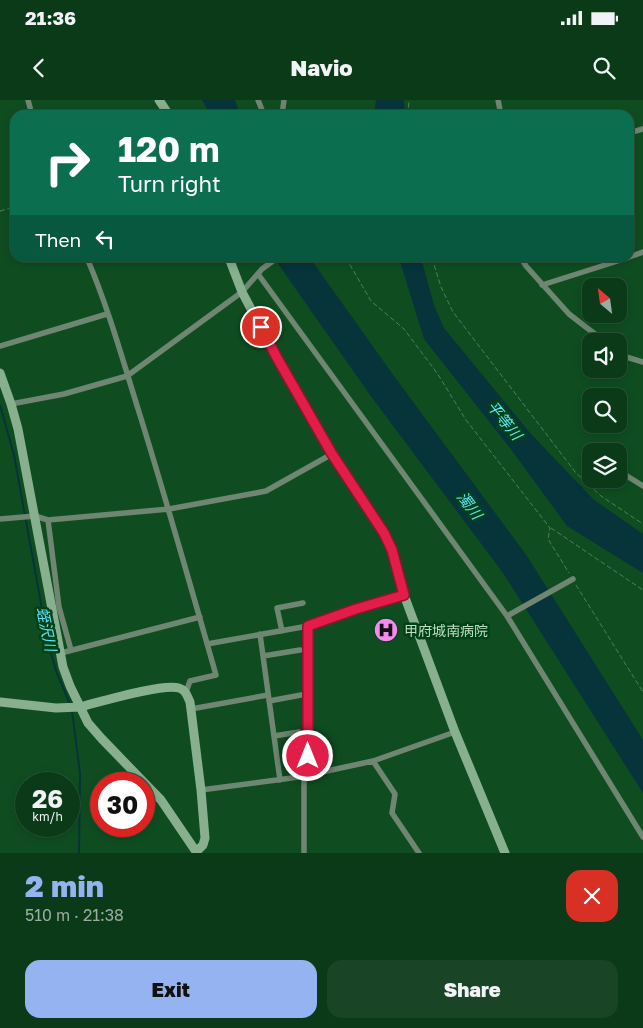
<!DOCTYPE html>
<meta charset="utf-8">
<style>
:root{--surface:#0b3a19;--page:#194526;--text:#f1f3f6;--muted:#9aada2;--line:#2b5438;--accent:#95b2f1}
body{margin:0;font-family:"Golos Text","Noto Sans JP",sans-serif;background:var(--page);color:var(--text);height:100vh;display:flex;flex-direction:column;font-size:19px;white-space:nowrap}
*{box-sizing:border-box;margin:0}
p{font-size:16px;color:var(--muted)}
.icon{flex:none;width:28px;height:28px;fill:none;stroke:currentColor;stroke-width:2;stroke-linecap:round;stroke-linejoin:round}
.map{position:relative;height:753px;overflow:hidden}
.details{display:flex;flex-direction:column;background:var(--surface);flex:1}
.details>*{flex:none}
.hud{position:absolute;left:10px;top:10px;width:624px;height:152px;border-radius:15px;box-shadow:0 2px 8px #0003,0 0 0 1px var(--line);background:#0b6e4f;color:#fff;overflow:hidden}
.needle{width:32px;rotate:331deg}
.buttons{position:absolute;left:582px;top:178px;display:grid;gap:10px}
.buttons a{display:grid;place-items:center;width:45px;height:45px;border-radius:10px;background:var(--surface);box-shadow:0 2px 8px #0003,0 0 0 1px var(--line);font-size:25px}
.speed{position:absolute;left:15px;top:672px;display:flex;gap:10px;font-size:25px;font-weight:700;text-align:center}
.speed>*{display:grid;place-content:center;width:65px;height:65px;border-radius:50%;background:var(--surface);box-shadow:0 2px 8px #0003,0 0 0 1px var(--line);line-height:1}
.speed small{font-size:12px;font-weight:400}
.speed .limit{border:8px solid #d22;background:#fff;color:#111}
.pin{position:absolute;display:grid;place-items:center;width:42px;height:42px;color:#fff;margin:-21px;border:2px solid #fff;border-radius:50%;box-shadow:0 1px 5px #0007}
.me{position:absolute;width:55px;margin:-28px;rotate:0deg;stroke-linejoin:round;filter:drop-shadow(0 0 4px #0008)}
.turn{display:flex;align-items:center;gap:18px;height:105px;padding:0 25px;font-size:22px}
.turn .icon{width:65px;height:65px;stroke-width:2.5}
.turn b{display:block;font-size:35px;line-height:42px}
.then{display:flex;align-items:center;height:48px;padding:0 25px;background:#0003;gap:10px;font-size:19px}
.round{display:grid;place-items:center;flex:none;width:52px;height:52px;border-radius:15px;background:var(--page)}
.summary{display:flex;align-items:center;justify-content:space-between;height:85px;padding:0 25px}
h1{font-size:30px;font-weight:800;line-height:38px;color:var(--accent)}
.primary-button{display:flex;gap:10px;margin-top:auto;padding:10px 25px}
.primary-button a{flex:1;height:58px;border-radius:15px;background:var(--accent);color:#111;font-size:20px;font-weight:800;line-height:58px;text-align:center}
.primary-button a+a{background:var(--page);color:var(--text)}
.status{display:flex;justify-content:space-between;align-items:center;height:35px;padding:0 25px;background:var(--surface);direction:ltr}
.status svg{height:14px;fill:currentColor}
header{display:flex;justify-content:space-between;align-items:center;height:65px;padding:0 25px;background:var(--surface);font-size:22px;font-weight:800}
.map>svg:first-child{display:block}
.water{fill:#06343a}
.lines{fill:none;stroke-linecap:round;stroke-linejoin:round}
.stream{stroke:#06343a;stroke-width:2}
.path{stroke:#4e805b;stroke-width:1;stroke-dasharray:5 2.5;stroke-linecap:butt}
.street{stroke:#6f8772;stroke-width:5.5}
.secondary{stroke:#88af8e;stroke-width:9}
.route-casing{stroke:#92132f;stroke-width:12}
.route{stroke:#e11d48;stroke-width:9}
.labels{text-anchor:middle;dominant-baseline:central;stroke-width:5;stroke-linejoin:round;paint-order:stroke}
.poi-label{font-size:14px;fill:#bfdcc3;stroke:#004217;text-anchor:start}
.water-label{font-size:15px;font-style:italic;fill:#5de3f7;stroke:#004217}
</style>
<div class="status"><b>21:36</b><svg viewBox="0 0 49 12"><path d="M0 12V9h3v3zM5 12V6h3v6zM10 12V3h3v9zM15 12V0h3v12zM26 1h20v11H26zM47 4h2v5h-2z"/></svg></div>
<header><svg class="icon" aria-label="back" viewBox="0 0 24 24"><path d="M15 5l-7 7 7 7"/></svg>Navio<svg class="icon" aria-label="search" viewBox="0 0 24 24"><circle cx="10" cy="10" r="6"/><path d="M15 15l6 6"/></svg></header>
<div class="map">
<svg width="643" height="753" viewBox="0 0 643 753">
<rect width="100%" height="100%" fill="#0f4d21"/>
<!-- water -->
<path class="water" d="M202,0H235L240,15H211Z
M376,0H404L405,15H374Z
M274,158H310L394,276L527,456L643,640V693L503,473L370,295Z
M399,158H421L434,205L444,228L531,334L593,399L643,434V473L567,426L510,348L424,239Z"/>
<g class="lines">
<!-- stream -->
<path class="stream" d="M0,305L14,355L48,542L56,571L70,604
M72,611L80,673L79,753"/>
<!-- path -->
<path class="path" d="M408,15L409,0
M0,111L15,107
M346,158L371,201L404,229L437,273L466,320L550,428L548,439L569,473
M432,158L441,187L453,212L576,373L601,396L643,424
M551,428L643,490
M576,485L643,592"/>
<!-- street -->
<path class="street" d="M28,0L32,15
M258,0L264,15
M498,0L501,15
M282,15L284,0
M629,33L643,29
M629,157L643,152
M87,158C108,207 123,261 139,312C166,399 191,487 216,575L190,581L186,592
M521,158L526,166L569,214L604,241
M258,174L507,516L643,737
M542,185L627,158
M0,246L107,214
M619,252L623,256L643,262
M11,304L64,294L127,276L242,192L262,169L277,158
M619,371L643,386
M0,419L35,416L48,420L169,409L256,393L266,391L332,354
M48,420L59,507L71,550
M507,516L573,479
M308,526V675
M282,531L277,508L303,503
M260,534L280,680
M207,544L308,526L355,509L404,495
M61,553L200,517
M263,556L300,550
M269,601L301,595
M191,609L268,595
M274,636L299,632
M373,661L395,694L392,713L419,753
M201,690L299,677L373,661L455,632
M304,753V676"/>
<!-- secondary -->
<path class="secondary" d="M159,0L169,15
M229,158L242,192L276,256L332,354L384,433L392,450L404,495L455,632L505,753
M0,273L11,304L18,329L63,567L70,586L88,623L102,639L161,700L197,753
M0,602L56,608L80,607C100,602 162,583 179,588C186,590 187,596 190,602L201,690L205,738L203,745L196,752"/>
</g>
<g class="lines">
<!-- route casing -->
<g class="route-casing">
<path id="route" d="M261,227L276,256L332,354L384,433L392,450L404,495L356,509L308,526V656"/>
</g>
<!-- route -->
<use href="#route" class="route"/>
</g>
<!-- icons -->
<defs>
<g id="hospital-disc" transform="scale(1.25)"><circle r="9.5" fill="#f489f0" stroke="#004217"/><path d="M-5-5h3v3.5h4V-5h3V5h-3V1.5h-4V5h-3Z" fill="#111"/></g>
</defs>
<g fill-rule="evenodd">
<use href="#hospital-disc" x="386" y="530"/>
</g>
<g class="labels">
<!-- poi labels -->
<g class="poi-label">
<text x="404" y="530">甲府城南病院</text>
</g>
<!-- water labels -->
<g class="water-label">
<text transform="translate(505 320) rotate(51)">平等川</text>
<text transform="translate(470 405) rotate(53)">濁川</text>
<text transform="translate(47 529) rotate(78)">蛭沢川</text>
</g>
</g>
</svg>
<div class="buttons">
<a><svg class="needle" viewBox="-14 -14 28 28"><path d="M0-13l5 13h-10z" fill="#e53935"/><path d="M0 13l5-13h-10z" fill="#9aada2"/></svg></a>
<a><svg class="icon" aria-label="sound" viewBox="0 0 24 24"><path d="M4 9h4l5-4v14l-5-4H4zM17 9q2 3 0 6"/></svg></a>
<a><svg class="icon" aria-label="search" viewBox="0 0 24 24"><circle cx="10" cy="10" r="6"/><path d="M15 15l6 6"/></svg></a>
<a><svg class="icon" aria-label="layers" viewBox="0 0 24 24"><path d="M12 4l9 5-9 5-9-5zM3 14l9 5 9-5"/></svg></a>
</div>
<div class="speed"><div>26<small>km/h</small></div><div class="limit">30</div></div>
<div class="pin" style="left:261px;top:227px;background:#d93025"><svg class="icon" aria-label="arrive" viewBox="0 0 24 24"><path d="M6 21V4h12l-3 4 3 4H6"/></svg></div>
<svg class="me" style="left:308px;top:656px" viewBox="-20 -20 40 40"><circle r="17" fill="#e11d48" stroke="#fff" stroke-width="3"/><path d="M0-11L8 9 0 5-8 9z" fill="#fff"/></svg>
<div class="hud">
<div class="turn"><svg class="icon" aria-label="right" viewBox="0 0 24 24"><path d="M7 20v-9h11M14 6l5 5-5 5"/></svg><div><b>120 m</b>Turn right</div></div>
<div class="then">Then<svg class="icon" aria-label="left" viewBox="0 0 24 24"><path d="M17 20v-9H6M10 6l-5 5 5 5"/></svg></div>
</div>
</div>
<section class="details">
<div class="summary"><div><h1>2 min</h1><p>510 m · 21:38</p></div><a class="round" style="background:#d93025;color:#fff"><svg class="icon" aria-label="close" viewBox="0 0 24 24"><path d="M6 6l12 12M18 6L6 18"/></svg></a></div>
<div class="primary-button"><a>Exit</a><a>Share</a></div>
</section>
